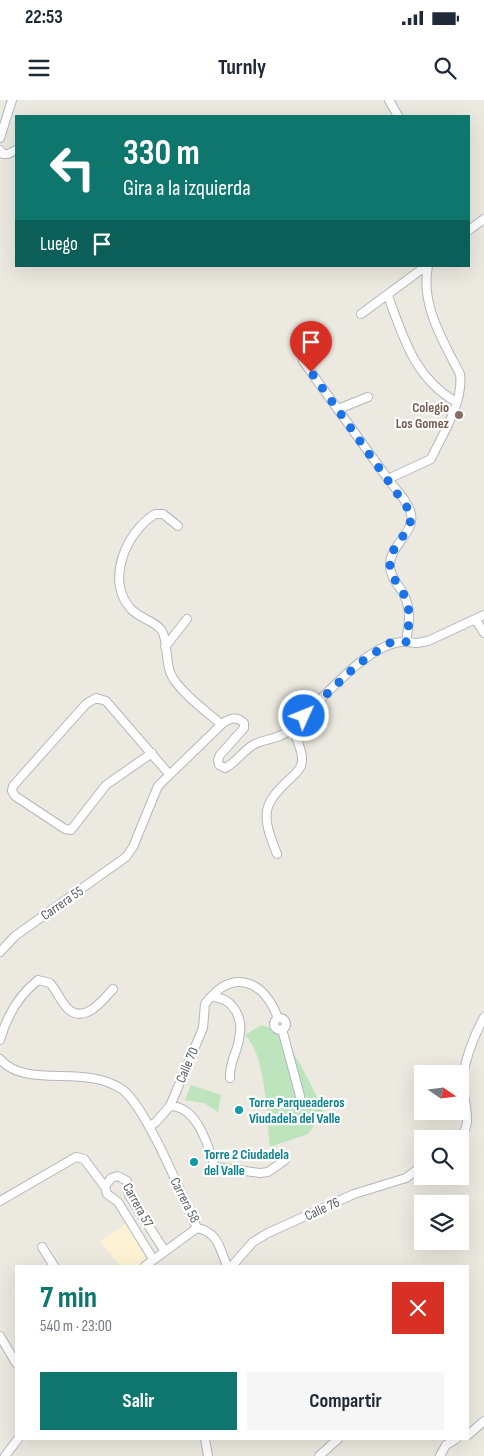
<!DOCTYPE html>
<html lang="es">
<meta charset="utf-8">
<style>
:root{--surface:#fff;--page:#f6f6f7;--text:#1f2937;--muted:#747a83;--accent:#0f766e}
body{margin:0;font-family:"Sofia Sans Condensed",sans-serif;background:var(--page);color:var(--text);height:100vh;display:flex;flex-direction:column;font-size:19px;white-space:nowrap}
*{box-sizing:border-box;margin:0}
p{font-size:16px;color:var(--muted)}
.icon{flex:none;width:28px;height:28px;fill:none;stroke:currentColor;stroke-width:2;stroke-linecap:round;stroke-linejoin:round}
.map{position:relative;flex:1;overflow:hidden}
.side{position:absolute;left:15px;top:1165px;width:454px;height:175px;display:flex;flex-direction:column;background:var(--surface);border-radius:0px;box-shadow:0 5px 20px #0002}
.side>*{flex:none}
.hud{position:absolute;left:15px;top:15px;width:455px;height:152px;border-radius:0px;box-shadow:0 5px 20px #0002;background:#0f766e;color:#fff;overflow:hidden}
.needle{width:32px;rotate:104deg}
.fabs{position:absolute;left:414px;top:965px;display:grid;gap:10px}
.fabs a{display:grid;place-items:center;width:55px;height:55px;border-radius:0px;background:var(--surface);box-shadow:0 5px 20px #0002;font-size:25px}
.pin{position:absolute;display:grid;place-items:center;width:42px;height:42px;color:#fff;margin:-51px -21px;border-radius:50% 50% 50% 0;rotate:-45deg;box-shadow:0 0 5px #0007}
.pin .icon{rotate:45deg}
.me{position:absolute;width:55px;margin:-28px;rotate:46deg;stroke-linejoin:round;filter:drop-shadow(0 0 4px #0008)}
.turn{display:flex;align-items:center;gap:18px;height:105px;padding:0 25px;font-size:22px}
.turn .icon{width:65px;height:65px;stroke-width:2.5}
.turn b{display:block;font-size:35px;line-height:42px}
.then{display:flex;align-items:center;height:48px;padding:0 25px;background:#0003;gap:10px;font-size:19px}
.round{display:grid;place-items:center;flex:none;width:52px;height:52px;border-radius:0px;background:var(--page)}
.overview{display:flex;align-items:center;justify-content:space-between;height:85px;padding:0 25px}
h1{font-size:30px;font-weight:700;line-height:38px;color:var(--accent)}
.primary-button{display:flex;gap:10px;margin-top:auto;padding:10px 25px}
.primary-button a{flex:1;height:58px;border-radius:0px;background:var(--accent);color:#fff;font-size:20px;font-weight:700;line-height:58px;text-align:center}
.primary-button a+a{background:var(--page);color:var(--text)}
.status{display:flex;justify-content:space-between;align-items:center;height:35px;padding:0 25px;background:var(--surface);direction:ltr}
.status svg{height:14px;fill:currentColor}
header{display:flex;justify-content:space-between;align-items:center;height:65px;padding:0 25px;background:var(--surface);font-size:22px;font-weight:700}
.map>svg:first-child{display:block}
.commercial{fill:#fdf3d4}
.green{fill:#bde4bd}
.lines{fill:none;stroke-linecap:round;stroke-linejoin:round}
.minor-casing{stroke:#b3b7bb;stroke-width:10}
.minor{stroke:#fff;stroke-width:8}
.route{stroke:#1a73e8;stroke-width:9;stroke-dasharray:0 16.2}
.education-dot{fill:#8d6e63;stroke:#fff;stroke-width:2}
.culture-dot{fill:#0f9aa8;stroke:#fff;stroke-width:2}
.labels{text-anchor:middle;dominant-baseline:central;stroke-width:4.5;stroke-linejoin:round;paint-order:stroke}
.education-label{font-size:14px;font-weight:bold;fill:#785e54;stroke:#fff;text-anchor:end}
.street-label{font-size:14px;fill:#595d61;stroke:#fff}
.culture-label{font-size:14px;font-weight:bold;fill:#0d838f;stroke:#fff;text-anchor:start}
</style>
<div class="status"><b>22:53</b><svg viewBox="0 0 49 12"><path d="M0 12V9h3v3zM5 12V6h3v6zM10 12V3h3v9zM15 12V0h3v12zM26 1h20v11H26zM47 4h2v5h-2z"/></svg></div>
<header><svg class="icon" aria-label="menu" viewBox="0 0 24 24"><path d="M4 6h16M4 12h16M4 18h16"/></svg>Turnly<svg class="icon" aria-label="search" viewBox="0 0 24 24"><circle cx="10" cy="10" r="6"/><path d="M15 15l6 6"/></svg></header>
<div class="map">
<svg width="484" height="1356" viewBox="0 0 484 1356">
<rect width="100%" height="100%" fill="#ece9e0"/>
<!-- commercial -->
<path class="commercial" d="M127,1123L149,1158L139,1166H120L100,1141Z"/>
<!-- green -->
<path class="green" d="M261,925C288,929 313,989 324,1012L308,1034L270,1047C266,1015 267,958 245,935Z
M191,985L221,995L218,1012L204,1003L185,1000Z"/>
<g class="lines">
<!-- minor casing -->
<g class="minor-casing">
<path id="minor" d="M389,0L398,16
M0,38L12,0
M0,50L3,54H8L16,50
M469,130L484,119
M388,196C404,239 414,277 456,302
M361,214L426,166
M303,261L388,379
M338,309L368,297
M178,426L163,414H155C126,432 105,481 131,509C140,519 156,521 162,531C167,538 166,561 170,572C176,589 207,612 221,624
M476,520L484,533
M406,542L417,543L428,541L484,515
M165,547L187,519
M152,653L106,685L71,730L65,729L15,696L12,691L13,686L86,604L96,598L106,601L169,674
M277,754C261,714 261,705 293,676C298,671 302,667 302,660C303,650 295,637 292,627
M0,852L15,836L126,757L133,747L158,686L223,623C231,618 237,616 244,623V628L220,655L218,660L219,665L225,668C237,662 243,650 255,644C265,639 278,639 287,632C315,609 368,539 406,542C409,524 412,510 403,493C398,484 390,477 390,466C389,446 415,433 411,414C409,402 395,389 388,379L431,359C442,335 464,302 460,274C443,241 420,204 428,166
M211,897C234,897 244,919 239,939C237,953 229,963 230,978
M274 924a6 6 0 1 1 12 0a6 6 0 1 1-12 0Z
M282,929L300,996
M0,940C7,915 18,896 38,880L50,883C56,890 61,902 68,909C85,924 103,900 113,889
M0,959C26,990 86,963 123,990C147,1009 182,1096 197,1128
M170,1006C197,1006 208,1045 215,1067L260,1073L268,1072L285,1060
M149,1027L156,1022L170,1006L203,928L205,904C232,868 263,879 278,918
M458,1039C477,1023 460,998 463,976C466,957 475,934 484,917
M0,1101L76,1057L84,1059L105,1087
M197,1128C218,1132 220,1149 227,1166
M42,1147L54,1166
M153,1159L118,1102L107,1094L105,1087L111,1078L118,1076L127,1081L129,1095L164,1150
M145,1166L197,1128
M232,1166L253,1142L268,1133L354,1094L406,1078L422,1066
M0,1236L16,1263
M468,1335L484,1321
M205,1339L208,1356
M5,1356L18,1339
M319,1356L338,1339
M440,1356L446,1345L456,1339"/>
</g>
<!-- minor -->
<use href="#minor" class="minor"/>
</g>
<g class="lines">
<!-- route -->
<path class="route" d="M304,616L357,565L389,543L406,542C409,524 412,509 403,493C398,483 390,476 390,465C389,444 413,434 411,413L311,272"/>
</g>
<!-- markers -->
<circle class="education-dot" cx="459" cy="315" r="5"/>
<g class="culture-dot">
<circle cx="239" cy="1010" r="5"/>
<circle cx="194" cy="1062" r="5"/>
</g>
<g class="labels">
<!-- education labels -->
<g class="education-label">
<text x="449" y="307">Colegio<tspan x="449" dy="16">Los Gomez</tspan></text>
</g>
<!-- street labels -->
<g class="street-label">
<text transform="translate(62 803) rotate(-35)">Carrera 55</text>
<text transform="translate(187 965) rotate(-67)">Calle 70</text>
<text transform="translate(185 1100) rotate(63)">Carrera 58</text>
<text transform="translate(138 1105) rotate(61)">Carrera 57</text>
<text transform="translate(322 1109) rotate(-25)">Calle 76</text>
</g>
<!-- culture labels -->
<g class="culture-label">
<text x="249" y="1002">Torre Parqueaderos<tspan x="249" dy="16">Viudadela del Valle</tspan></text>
<text x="204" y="1054">Torre 2 Ciudadela<tspan x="204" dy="16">del Valle</tspan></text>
</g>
</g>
</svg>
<div class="fabs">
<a><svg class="needle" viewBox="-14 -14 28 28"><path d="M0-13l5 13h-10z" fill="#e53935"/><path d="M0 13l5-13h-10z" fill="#747a83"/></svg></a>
<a><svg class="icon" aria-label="search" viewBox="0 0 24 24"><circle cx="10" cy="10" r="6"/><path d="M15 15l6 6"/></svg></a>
<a><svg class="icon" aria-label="layers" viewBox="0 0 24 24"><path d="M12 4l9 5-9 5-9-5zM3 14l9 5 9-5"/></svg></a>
</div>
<div class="pin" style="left:311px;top:272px;background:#d93025"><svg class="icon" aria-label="arrive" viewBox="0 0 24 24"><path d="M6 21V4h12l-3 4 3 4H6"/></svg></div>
<svg class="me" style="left:304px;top:616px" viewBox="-20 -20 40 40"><circle r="17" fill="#1a73e8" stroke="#fff" stroke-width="3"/><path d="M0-11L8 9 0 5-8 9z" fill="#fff"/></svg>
<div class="hud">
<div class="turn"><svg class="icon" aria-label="left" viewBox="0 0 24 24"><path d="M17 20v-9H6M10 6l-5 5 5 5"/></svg><div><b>330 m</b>Gira a la izquierda</div></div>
<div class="then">Luego<svg class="icon" aria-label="arrive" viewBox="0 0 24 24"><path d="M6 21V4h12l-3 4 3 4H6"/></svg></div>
</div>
<section class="side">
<div class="overview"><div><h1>7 min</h1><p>540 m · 23:00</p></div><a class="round" style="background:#d93025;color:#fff"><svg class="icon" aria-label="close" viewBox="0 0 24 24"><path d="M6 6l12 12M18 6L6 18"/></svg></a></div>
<div class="primary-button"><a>Salir</a><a>Compartir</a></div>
</section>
</div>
